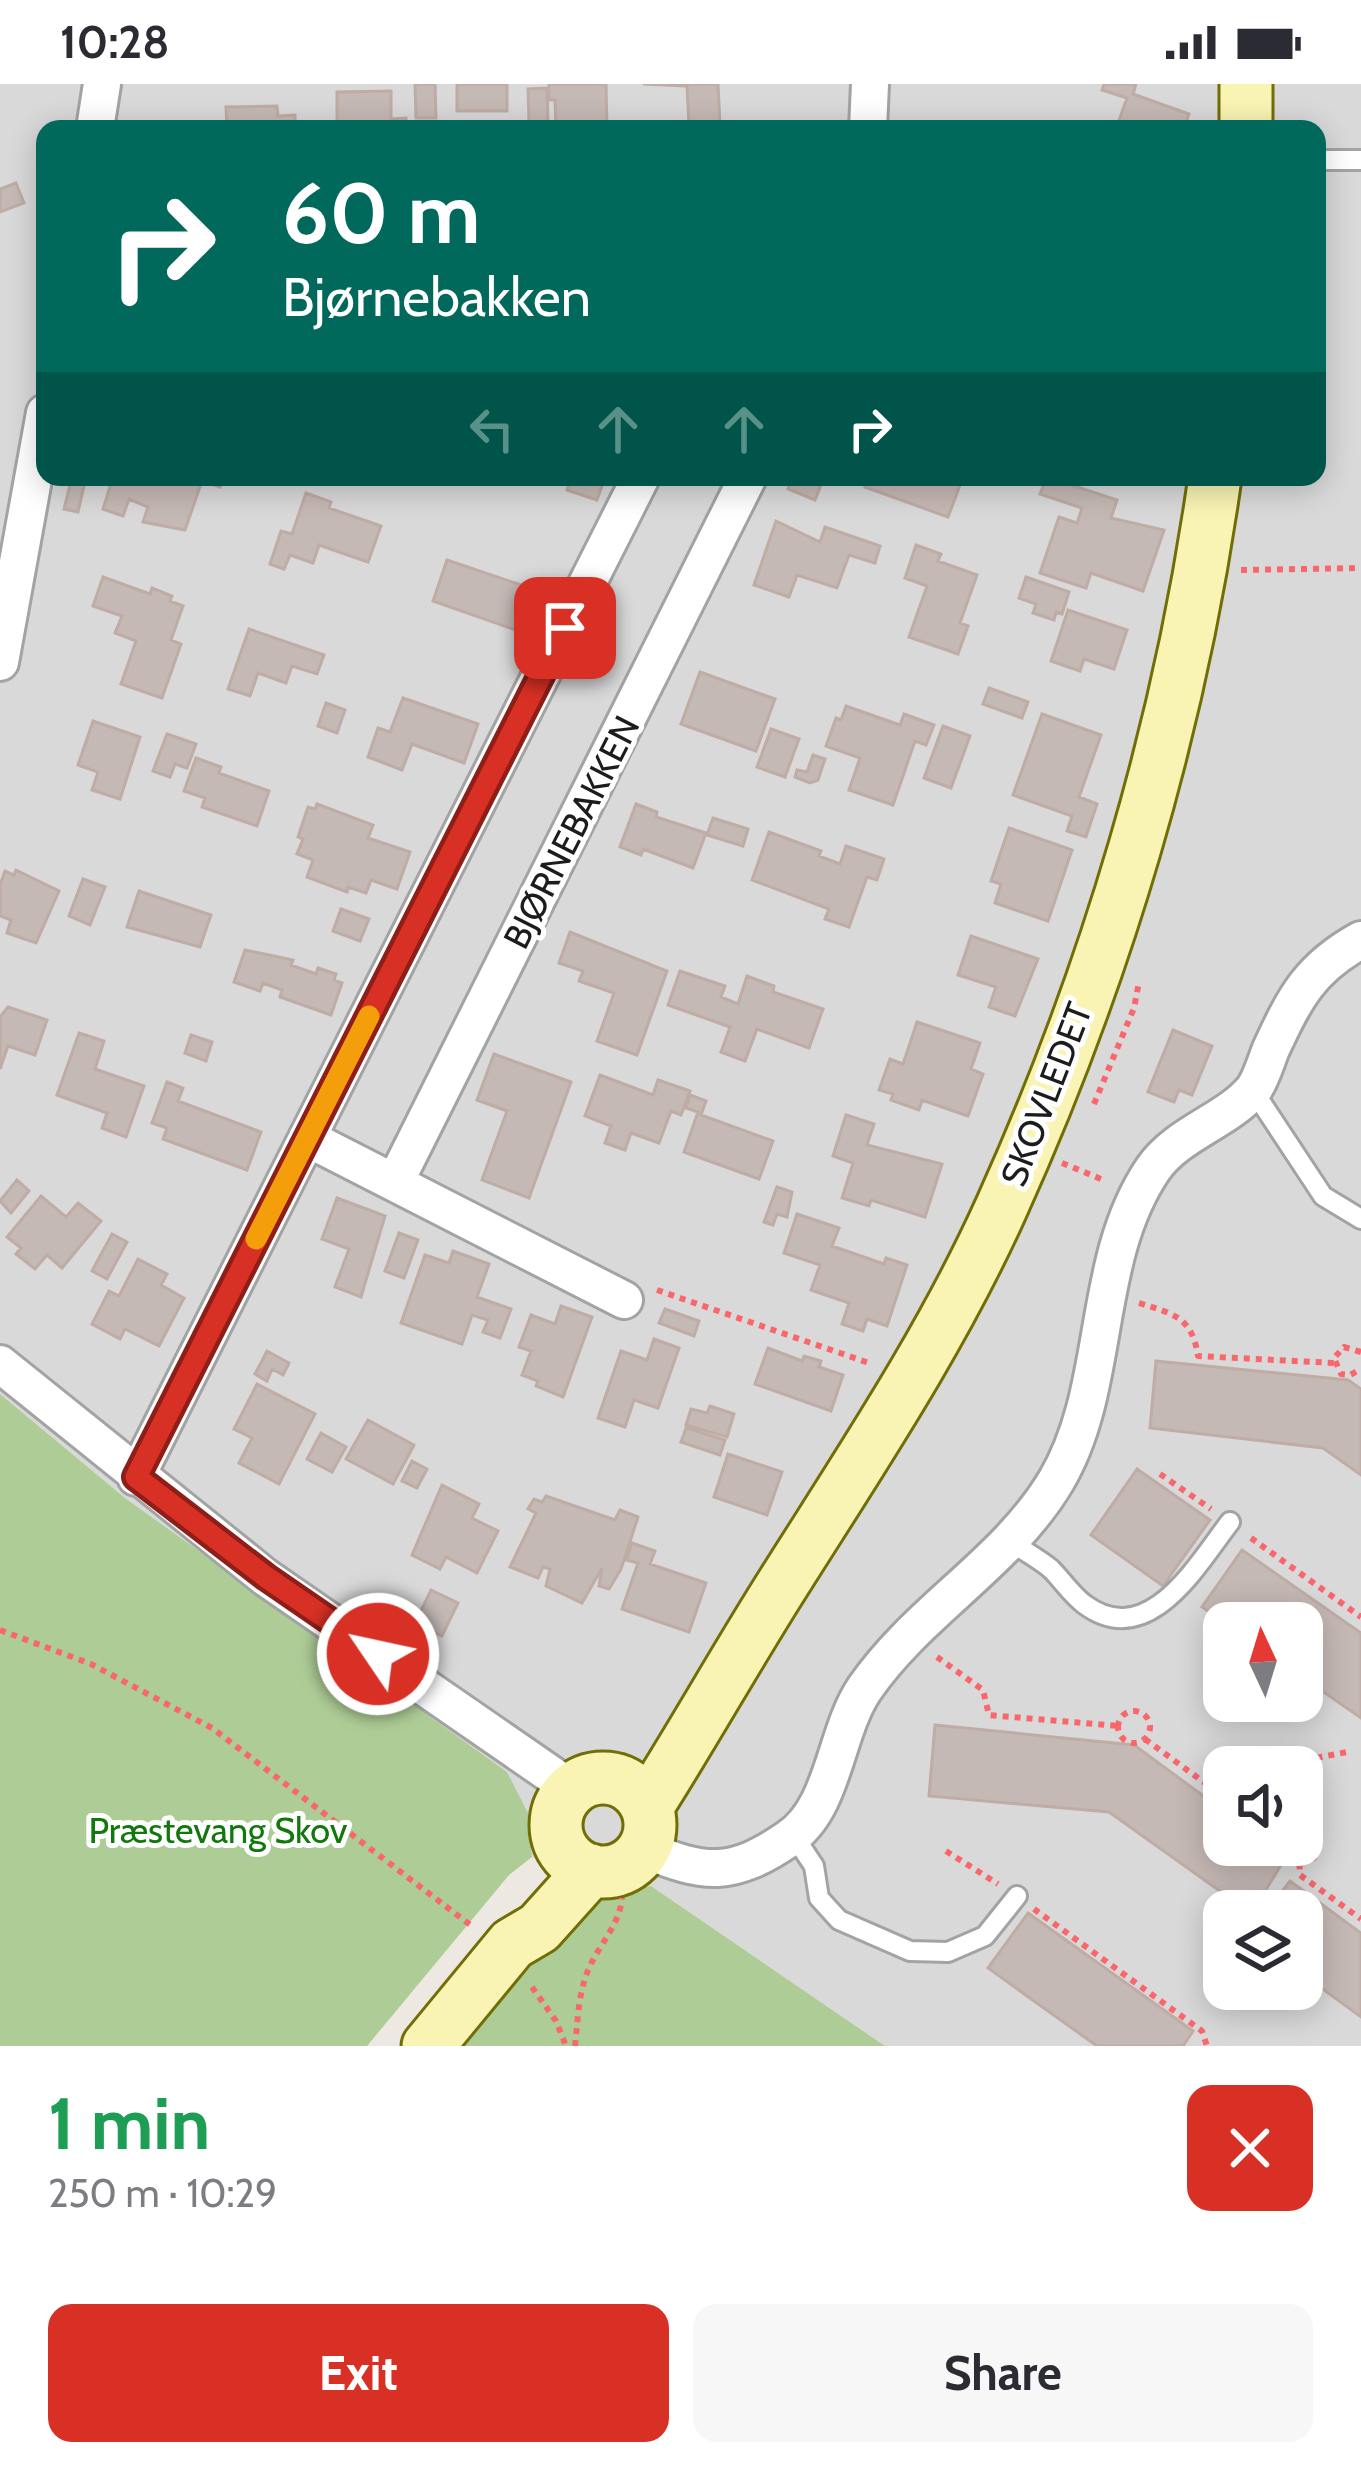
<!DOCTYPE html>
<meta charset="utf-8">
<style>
:root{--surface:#fff;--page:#f7f7f7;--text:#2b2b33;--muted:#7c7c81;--accent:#d93025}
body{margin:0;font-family:Cabin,sans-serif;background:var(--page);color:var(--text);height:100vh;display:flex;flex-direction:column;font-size:45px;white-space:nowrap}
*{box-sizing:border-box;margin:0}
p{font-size:39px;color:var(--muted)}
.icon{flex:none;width:66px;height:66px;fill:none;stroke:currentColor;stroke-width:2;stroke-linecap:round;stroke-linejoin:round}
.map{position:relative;height:1962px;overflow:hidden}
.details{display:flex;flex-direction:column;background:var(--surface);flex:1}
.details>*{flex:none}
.guide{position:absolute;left:36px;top:36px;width:1290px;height:366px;border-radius:24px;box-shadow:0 6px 30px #0003;background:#00695c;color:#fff;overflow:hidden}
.needle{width:78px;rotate:356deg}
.tools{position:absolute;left:1203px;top:1518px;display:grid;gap:24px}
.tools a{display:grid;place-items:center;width:120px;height:120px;border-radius:24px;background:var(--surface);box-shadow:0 6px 30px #0003;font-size:60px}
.pin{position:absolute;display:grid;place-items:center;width:102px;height:102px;color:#fff;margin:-51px;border-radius:24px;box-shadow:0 6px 18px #0006}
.me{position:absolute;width:132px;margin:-66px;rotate:304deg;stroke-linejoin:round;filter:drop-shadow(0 0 9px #0008)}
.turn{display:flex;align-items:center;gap:42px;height:252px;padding:0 48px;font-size:54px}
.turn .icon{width:156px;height:156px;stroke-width:2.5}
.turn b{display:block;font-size:84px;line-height:102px}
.lanes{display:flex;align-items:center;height:114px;padding:0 48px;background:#0003;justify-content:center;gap:60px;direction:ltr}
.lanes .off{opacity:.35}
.round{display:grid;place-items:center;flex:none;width:126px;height:126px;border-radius:24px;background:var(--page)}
.overview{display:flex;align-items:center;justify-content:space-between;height:204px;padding:0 48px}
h1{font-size:72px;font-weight:700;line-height:90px;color:#1e9e55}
.cta{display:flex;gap:24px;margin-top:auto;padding:24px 48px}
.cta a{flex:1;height:138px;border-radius:24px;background:var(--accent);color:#fff;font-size:48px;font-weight:700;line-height:138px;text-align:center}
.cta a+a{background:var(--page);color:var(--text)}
.status{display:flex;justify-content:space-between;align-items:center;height:84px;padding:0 60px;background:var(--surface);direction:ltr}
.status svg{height:33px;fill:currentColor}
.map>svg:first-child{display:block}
.residential{fill:#dad9d9;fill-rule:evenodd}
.forest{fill:#aecd96}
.building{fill:#c5b9b5;stroke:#bfaca4;stroke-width:3}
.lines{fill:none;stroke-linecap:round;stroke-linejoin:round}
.lane-casing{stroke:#a3a3a3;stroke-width:24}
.street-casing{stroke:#a3a3a3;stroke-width:42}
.secondary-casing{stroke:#716e05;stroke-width:57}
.path{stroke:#f9676c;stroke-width:6;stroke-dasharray:6 6;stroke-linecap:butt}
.lane{stroke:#fff;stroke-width:18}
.street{stroke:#fff;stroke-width:36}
.secondary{stroke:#f9f3b4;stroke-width:51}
.route-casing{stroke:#8d1f18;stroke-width:30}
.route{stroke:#d93025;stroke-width:21}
.slow{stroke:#f59e0b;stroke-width:21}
.labels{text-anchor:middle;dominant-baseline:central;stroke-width:10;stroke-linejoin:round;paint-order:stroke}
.street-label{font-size:36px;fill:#1c1c1c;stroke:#fff}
.park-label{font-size:36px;fill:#11780c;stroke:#fff}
</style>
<div class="status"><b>10:28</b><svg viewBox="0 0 49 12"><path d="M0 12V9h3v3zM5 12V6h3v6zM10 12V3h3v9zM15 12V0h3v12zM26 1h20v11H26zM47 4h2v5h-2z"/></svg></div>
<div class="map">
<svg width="1361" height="1962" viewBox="0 0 1361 1962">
<rect width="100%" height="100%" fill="#ede8e1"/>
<!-- residential -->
<path class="residential" d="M0,0H1361V1962H885L651,1802L593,1814L532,1773L528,1729L125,1414L0,1310ZM45,45H1317V393H45ZM1224,1539H1302V1617H1224ZM1224,1683H1302V1761H1224ZM1224,1827H1302V1905H1224Z"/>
<!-- forest -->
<path class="forest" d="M0,1310L125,1414L507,1688L528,1729L532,1773L509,1791L367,1962H0Z
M651,1802L885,1962H450L533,1859L593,1814Z"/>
<!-- building -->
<path class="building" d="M415,0H435L436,34H416Z
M457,0H507V27H457Z
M549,0H606L607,45H556L555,16H549Z
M643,0H718L720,40L689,41L687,2Z
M1104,0H1136L1133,10L1189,30L1184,45H1116L1127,14L1102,6Z
M547,4L548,37L529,38L528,5Z
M391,7V35L406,34L407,45H337V8Z
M277,22L278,32L295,31V45H227L226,23Z
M16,99L24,119L0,128V105Z
M72,393H86L78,428L64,425Z
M113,393H224L220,403L202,397L185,446L143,438L148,423L129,415L123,432L103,425Z
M564,393H605L597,416L567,406L571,395Z
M793,393H824L815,416L788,405Z
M869,393H963L948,433L865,403Z
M1047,393L1117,416L1111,434L1164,446L1143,507L1091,489L1086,504L1040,489L1059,433L1077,439L1082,424L1040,410Z
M306,409L331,418L329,424L381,442L368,478L319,461L313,479L290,471L284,485L270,480L281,447L292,450Z
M776,437L820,458L825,443L880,462L875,479L849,471L837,504L797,491L789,513L754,501Z
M916,461L941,470L938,477L977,491L960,539L968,542L958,570L909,553L927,502L905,494Z
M447,476L542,508L527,550L433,517Z
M103,493L150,510L152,504L172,512L170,517L183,522L171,556L181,560L162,614L121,600L136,557L115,549L122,532L93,522Z
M1026,493L1069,508L1062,530L1056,528L1054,536L1033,529L1036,520L1019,514Z
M1068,526L1127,546L1114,585L1084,575L1080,587L1051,577Z
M249,545L324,571L317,590L292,582L286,599L258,589L250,612L228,605Z
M700,588L775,615L756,667L681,640Z
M989,604L1028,618L1022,634L983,620Z
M403,614L478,640L464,679L412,660L402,686L368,673L378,644L390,648Z
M326,619L345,626L337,649L318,642Z
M846,622L900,641L904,630L934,641L926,661L915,657L893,721L849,706L860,674L826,662L836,634L841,636Z
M1042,630L1101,651L1079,713L1097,720L1086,753L1067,747L1072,732L1013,711Z
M93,637L140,653L120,715L92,706L98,688L78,681Z
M943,642L970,652L951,704L924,694Z
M771,645L799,655L785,693L757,683Z
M167,650L196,660L187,684L175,680L170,693L153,687Z
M813,671L825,675L818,696L810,699L795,693L797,686L807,688Z
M196,674L221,683L219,689L269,707L257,742L202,723L205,714L184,707Z
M317,720L373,741L368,754L410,768L397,805L371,796L366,809L348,803L347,808L307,793L313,776L297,770L303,755L298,753L308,723L315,725Z
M636,720L657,728L656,733L706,749L693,784L643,765L641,771L620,763Z
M713,734L748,745L743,762L707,751Z
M1009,744L1072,766L1048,837L995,819L1001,800L991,797Z
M769,748L821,767L819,772L840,780L846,762L884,775L877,796L867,793L849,843L825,835L829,825L752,796Z
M16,786L59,807L36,859L7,849L11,836L0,832V801L5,787L14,791Z
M83,795L105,803L90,841L69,832Z
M139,807L211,831L200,863L127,843Z
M341,825L369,835L360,857L333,847Z
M570,848L667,887L637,971L597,957L614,909L579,897L583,887L559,879Z
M971,852L1038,875L1015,932L989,923L996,903L958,891Z
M245,866L293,876L291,881L316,890L318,884L336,890L334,896L342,899L331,931L280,913L282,906L263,899L260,907L234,898Z
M680,887L725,902L721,913L738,920L747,892L774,902L773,908L823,925L809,964L757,945L745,977L721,968L730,943L668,921Z
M8,923L47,936L35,971L8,962L0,985V933Z
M917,938L980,959L971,985L983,990L968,1032L922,1016L919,1026L891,1016L893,1010L879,1006L890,975L903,980Z
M1173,946L1212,962L1192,1011L1179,1006L1174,1018L1148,1008Z
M79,949L104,957L95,985L144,1002L126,1053L102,1044L107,1029L57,1011Z
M191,951L212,958L206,977L185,969Z
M494,970L571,998L529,1114L482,1096L507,1027L477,1016Z
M600,991L653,1011L658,996L690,1007L681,1031L671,1027L659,1059L631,1049L625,1066L605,1059L611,1042L585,1032Z
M167,998L183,1004L178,1017L261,1048L247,1086L163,1055L167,1044L152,1039Z
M690,1011L706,1017L701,1031L773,1057L759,1095L684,1068L698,1028L686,1024Z
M846,1031L874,1040L867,1061L942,1080L925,1133L871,1116L869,1122L842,1114L853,1079L833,1072Z
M17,1096L29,1107L11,1129L0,1117Z
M777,1103L792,1108L787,1133L777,1130L773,1141L764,1138Z
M41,1112L66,1133L78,1119L101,1137L62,1184L47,1171L35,1185L16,1170L21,1164L7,1153Z
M337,1114L385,1132L361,1213L335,1203L349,1165L322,1155Z
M797,1130L839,1144L832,1162L884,1180L886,1174L907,1181L887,1242L867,1235L863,1247L842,1240L849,1219L811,1206L820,1181L784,1169Z
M399,1149L418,1156L404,1194L385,1187Z
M112,1150L127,1158L107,1195L92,1187Z
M453,1167L489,1180L477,1213L511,1225L500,1254L483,1248L488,1236L472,1231L462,1260L401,1239L425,1171L449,1179Z
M138,1175L167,1190L161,1201L184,1214L159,1262L125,1245L120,1255L92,1240L109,1207L119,1212Z
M561,1222L592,1233L563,1313L536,1302L538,1297L522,1291L531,1267L519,1263L531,1231L555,1240Z
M665,1225L699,1237L694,1252L659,1239Z
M654,1255L679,1264L658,1324L634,1316L625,1343L598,1334L621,1267L647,1276Z
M768,1264L802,1277L804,1272L821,1277L819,1283L843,1291L831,1327L755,1300Z
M267,1267L289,1279L283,1291L272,1285L267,1297L255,1290Z
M1156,1277L1348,1296L1361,1305V1391L1323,1364L1150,1344Z
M257,1300L315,1330L279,1400L239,1379L252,1354L234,1345Z
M710,1322L734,1330L727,1353L686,1341L691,1325L707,1329Z
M368,1336L414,1361L393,1400L346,1375Z
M686,1344L725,1356L720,1371L681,1358Z
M321,1349L346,1363L332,1388L307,1375Z
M728,1370L782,1388L767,1431L714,1413Z
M412,1377L427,1385L417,1404L402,1397Z
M1137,1385L1210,1436L1163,1502L1091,1451Z
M442,1401L479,1420L472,1434L498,1447L477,1489L446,1473L440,1485L412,1471Z
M546,1412L615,1436L620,1426L638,1433L621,1485L609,1505L599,1502L602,1484L582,1519L546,1502L550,1485L543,1483L538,1494L510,1483L536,1429L528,1425L534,1415L542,1418Z
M632,1459L655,1467L650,1480L706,1499L689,1548L622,1525L638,1479L626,1476Z
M1242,1466L1361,1549V1634L1302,1593V1539H1225L1202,1523Z
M431,1506L458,1519L442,1552L415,1539Z
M935,1641L1134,1661L1224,1727V1761H1270L1286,1773L1253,1827H1248L1109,1728L929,1712Z
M1290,1797L1361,1849V1933L1302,1890V1827H1267Z
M1028,1829L1193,1947L1183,1962H1097L988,1884Z"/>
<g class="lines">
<!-- lane casing -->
<g class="lane-casing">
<path id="lane" d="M1317,76H1361
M1253,1006L1323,1112L1361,1135
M1011,1458C1024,1467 1039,1475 1051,1485C1062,1496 1071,1510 1084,1520C1148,1568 1197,1481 1230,1438
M794,1752L814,1782L819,1814L839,1836L910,1867L948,1868L985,1852L1017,1812"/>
</g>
<!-- street casing -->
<g class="street-casing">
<path id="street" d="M95,45L102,0
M868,45L870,0
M0,578L45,329
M307,1054L624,1216
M395,1098L748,393
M0,1280L265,1493L572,1705
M136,1393L641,393
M644,1765C705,1791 732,1793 788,1755C835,1724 834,1649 865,1604C919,1526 1007,1479 1056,1397C1112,1303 1090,1178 1153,1085C1178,1049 1227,1037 1253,1006C1261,996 1266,977 1271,965C1295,913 1310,884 1361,856"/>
</g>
<!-- secondary casing -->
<g class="secondary-casing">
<path id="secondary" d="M1246,0V45
M556 1741a47 47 0 1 1 94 0a47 47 0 1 1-94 0Z
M647,1723C694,1649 737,1572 784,1498C861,1376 943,1254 1002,1122C1106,892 1180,643 1215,393
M428,1962L512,1860L539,1844L591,1786"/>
</g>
<!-- path -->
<path class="path" d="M1241,486L1361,484
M1094,1020L1134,924L1139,898
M1062,1079L1106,1097
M657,1206L872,1280
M1139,1219C1174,1230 1192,1233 1198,1272L1334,1279
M1361,1268L1344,1263L1334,1274L1341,1290L1350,1291L1361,1285
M1160,1390L1211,1425
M1251,1454L1361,1533
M0,1546L91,1580L212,1644L473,1843
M937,1573L983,1606L989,1631L1118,1642
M1118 1643a16 16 0 1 1 32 0a16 16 0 1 1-32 0Z
M1145,1655L1224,1713
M1296,1683L1300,1677L1347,1668
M1288,1761L1299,1769L1300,1791L1361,1835
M946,1767L998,1800
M1300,1780L1314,1774C1323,1752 1314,1730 1302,1711
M1034,1825L1202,1947L1207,1962
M532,1903L556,1937L566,1962
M575,1962C578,1936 578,1909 589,1884C599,1861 620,1840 622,1814"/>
<!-- lane -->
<use href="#lane" class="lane"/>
<!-- street -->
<use href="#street" class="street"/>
<!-- secondary -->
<use href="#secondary" class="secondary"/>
</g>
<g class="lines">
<!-- route casing -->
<g class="route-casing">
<path id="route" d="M378,1570L266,1493L136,1393L565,544"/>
</g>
<!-- route -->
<use href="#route" class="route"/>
<!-- slow -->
<path class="slow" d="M256,1155L369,932"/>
</g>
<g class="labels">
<!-- street labels -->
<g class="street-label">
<text transform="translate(571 748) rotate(-63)">BJØRNEBAKKEN</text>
<text transform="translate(1046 1010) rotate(-69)">SKOVLEDET</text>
</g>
<!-- park labels -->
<g class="park-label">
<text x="218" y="1746">Præstevang Skov</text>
</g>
</g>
</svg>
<div class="tools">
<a><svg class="needle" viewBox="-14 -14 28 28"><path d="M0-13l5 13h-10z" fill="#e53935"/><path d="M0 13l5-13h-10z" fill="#7c7c81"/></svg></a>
<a><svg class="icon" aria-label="sound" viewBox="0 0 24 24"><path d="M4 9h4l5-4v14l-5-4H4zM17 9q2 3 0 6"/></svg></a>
<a><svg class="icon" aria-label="layers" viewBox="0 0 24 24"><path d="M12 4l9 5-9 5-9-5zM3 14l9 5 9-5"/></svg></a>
</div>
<div class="pin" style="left:565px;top:544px;background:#d93025"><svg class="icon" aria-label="arrive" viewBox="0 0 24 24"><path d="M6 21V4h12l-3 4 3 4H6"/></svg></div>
<svg class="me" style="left:378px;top:1570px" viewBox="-20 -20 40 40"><circle r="17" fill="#d93025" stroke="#fff" stroke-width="3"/><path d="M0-11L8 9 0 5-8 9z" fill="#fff"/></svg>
<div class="guide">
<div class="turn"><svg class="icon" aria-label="right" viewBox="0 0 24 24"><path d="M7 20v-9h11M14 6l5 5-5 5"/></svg><div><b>60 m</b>Bjørnebakken</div></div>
<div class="lanes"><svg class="icon off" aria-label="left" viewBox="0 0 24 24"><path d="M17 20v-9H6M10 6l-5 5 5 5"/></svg><svg class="icon off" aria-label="ahead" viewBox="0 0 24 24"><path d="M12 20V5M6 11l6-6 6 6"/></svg><svg class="icon off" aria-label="ahead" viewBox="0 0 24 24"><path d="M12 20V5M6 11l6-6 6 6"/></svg><svg class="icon" aria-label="right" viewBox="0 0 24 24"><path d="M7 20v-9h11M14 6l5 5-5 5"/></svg></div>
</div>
</div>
<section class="details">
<div class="overview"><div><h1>1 min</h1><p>250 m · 10:29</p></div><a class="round" style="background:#d93025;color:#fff"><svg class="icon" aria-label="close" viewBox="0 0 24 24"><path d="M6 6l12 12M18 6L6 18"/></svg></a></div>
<div class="cta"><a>Exit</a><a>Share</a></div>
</section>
